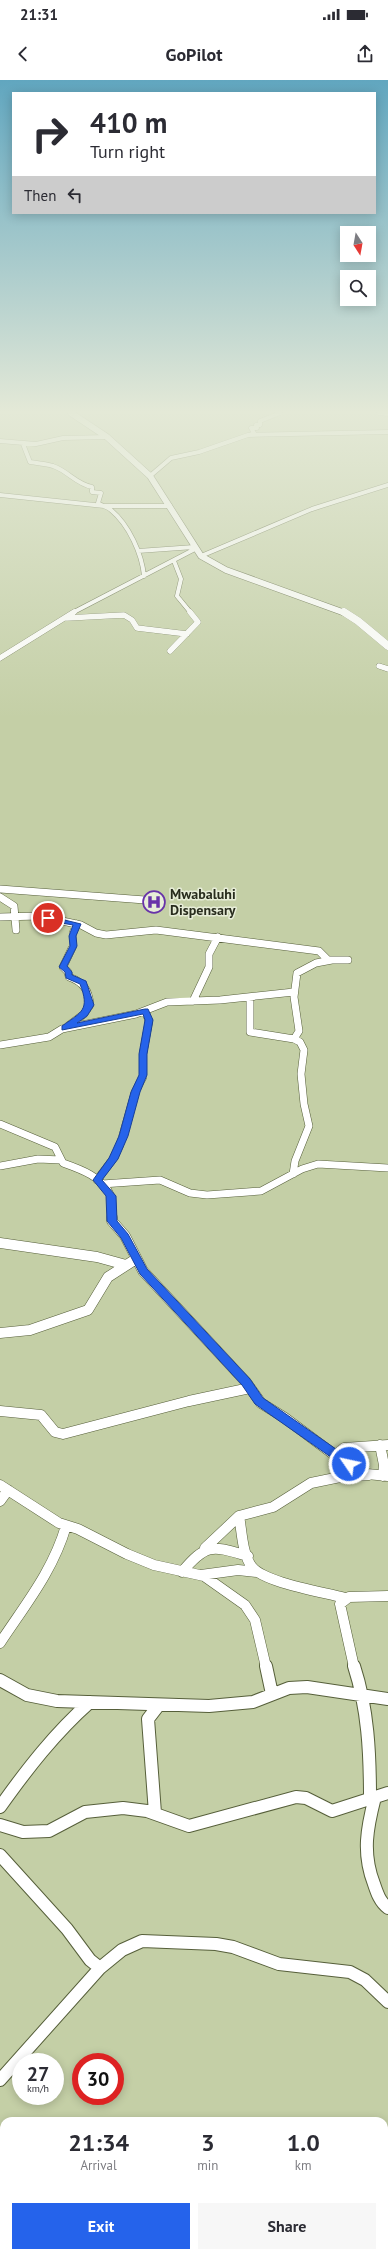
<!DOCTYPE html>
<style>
:root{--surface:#fff;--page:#f7f7f7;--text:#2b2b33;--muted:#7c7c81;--accent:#2563eb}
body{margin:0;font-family:"PT Sans",sans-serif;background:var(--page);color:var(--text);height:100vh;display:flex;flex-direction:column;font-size:15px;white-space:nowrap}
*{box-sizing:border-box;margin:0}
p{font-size:13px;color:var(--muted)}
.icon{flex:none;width:22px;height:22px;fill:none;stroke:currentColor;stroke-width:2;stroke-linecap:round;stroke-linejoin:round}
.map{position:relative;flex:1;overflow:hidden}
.sheet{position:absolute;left:0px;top:2037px;width:388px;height:140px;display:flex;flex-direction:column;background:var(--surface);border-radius:12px 12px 0 0;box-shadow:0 2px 10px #0003}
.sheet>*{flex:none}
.top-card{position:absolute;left:12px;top:12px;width:364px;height:122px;border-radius:0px;box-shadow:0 2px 10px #0003;background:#fff;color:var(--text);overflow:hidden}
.needle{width:26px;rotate:169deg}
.fabs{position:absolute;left:340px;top:146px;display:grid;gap:8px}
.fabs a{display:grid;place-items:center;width:36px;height:36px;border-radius:0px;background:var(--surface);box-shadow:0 2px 10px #0003;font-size:20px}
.speed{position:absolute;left:12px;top:1973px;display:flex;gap:8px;font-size:20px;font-weight:700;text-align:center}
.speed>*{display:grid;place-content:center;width:52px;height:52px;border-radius:50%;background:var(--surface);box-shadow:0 2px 10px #0003;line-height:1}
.speed small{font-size:10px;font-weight:400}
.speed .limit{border:6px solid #d22;background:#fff;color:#111}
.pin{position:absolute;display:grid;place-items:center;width:34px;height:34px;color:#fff;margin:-17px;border:2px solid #fff;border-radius:50%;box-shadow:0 1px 4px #0007}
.me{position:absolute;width:44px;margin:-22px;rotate:304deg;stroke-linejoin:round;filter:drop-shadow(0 0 3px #0008)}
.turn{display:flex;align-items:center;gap:14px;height:84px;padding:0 12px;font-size:18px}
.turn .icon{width:52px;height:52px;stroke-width:2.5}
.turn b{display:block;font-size:28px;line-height:34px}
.then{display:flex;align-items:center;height:38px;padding:0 12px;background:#0003;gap:8px;font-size:15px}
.eta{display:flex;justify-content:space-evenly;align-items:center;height:68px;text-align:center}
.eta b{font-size:24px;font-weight:700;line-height:28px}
.primary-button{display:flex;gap:8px;margin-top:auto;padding:8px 12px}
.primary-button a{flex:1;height:46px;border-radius:0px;background:var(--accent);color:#fff;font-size:16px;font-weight:700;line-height:46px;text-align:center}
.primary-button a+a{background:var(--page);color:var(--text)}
.status{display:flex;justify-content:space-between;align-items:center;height:28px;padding:0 20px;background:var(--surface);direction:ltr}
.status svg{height:11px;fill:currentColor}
header{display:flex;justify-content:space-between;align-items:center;height:52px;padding:0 12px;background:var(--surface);font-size:18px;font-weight:700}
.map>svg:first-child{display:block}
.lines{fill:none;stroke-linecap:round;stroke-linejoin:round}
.street-far4-casing{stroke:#565f3a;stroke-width:5}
.street-far3-casing{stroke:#565f3a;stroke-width:6}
.street-far2-casing{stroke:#565f3a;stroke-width:8}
.street-far1-casing{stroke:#565f3a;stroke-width:11}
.street-casing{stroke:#565f3a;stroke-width:14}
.secondary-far1-casing{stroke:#565f3a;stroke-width:7}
.secondary-casing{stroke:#565f3a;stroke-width:8}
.street-far4{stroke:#fff;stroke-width:4}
.street-far3{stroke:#fff;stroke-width:5.5}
.street-far2{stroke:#fff;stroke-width:7}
.street-far1{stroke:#fff;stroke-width:10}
.street{stroke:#fff;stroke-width:12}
.secondary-far1{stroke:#fff;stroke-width:6}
.secondary{stroke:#fff;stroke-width:8}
.route{fill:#2563eb;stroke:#184099}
.labels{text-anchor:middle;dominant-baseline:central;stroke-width:3;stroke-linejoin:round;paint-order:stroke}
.poi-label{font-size:14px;font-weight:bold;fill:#282c1d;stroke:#e7edd8;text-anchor:start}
</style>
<div class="status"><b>21:31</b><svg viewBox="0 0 49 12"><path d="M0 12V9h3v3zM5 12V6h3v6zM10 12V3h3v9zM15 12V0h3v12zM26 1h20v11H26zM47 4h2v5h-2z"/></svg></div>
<header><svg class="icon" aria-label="back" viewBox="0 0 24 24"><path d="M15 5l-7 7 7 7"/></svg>GoPilot<svg class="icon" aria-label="share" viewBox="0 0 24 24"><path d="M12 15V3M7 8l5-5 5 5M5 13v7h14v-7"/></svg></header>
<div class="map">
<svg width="388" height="2177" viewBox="0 0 388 2177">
<rect width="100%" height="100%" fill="#c4cfa6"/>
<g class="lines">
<!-- street-far4 casing -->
<g class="street-far4-casing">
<path id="street-far4" d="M379,333L388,334
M249,355L254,353L251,348H257L256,345H260V341L280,333
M0,361L36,364L63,358L107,357
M23,364L30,382C37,383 46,384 53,386C68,391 76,404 92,407V412L101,413L98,423C102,426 108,427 111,430C129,445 142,474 144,496
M150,396L171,378L199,372L248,355L388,352
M0,415L104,426H170
M138,471L194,467
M201,476L312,429L388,405
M174,481L181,499L177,516L191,533
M72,533L195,469"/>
</g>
<!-- street-far3 casing -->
<g class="street-far3-casing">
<path id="street-far3" d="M67,538L124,535L132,540L137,548L187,554
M170,571L198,542L190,532
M0,578L74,532
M379,586L388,589"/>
</g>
<!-- street-far2 casing -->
<g class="street-far2-casing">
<path id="street-far2" d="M0,809L145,820
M0,817L14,826L16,850
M0,837L39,836L81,845L96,853L106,855L156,850L319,871L328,880H348
M250,917V952L294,959L300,962L304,970L301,994L304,1024L309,1046L295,1081L293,1094
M193,921L209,887V874L218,857
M68,946L84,934L90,925C89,910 83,902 69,897L68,892L63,887L73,866V853L77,844
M294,959L299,951L294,917L297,893L316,883L332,880
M0,965L49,957L62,949L136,934L167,922L220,920L294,912
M0,1044L55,1067L63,1083C80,1089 103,1097 111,1116C113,1121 112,1131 112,1138
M0,1086L38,1079L61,1080
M97,1100L113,1079L120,1065L135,1012L143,997V974L149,941L145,931
M102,1104L160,1100L190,1113L207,1115L261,1111L302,1089L318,1084L388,1088"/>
</g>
<!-- street-far1 casing -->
<g class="street-far1-casing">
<path id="street-far1" d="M112,1137V1141L125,1156L143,1191L246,1302L261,1323L285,1338L340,1379L367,1394L388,1396
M0,1163L97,1177L126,1185
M0,1253L30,1250L88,1230L108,1197L136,1179
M0,1331L41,1335L55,1352L63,1354L189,1321L250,1308
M380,1365L384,1385L383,1396
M335,1376L344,1368L388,1365
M0,1405L59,1443L78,1449L127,1474L154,1485L204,1496L245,1525L255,1540L266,1587
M0,1421L8,1410
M239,1436C242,1451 242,1474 252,1487C265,1503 324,1512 345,1518
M205,1468L239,1436L273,1427L311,1403L340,1397L369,1395
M182,1492C207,1462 213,1466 248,1476
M201,1495L238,1490L257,1492
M0,1563C25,1525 53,1491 66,1446
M354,1587L340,1524L349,1517L388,1516"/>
</g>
<!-- street casing -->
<g class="street-casing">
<path id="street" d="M266,1586L272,1614
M354,1586C368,1629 370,1673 370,1718
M0,1600L27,1615L57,1621L209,1626L253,1622L289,1608L307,1607L388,1619
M375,1717C367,1748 362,1773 374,1804C377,1813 380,1822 388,1828
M0,1727C27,1689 55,1653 90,1622
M155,1733L148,1639L158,1626
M0,1745L23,1752L49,1751L85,1732L123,1728L147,1731L189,1746L296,1717L306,1718L332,1731L388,1713
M0,1775L67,1849L90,1880L100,1888
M0,2000L100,1888L122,1870L142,1861L216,1864L233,1867L279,1884L350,1892L365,1900L388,1922
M0,2141L4,2144
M45,2173L50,2177"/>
</g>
<!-- secondary-far1 casing -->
<g class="secondary-far1-casing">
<path id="secondary-far1" d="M71,333L107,357L150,396L201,476L226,490L345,533"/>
</g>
<!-- secondary casing -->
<g class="secondary-casing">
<path id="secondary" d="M344,532L358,541L388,566"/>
</g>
<!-- street-far4 -->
<use href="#street-far4" class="street-far4"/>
<!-- street-far3 -->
<use href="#street-far3" class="street-far3"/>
<!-- street-far2 -->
<use href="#street-far2" class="street-far2"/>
<!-- street-far1 -->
<use href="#street-far1" class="street-far1"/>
<!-- street -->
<use href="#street" class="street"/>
<!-- secondary-far1 -->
<use href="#secondary-far1" class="secondary-far1"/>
<!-- secondary -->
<use href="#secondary" class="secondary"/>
</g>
<!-- sky -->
<linearGradient id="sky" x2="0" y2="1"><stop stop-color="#61a6bf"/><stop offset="0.52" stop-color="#e4e9d7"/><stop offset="1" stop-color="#e4e9d7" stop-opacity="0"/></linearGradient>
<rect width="388" height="638" fill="url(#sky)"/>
<!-- route -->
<path class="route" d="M48,836L81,844L76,856L77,866L67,886L72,892V895L86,901L94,925L87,936L77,943L145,929H148L153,940L147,974V995L140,1012L128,1056L118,1079L102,1100L116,1116L117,1141L128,1154L147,1189L250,1299L263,1318L353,1381L354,1384L353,1387H345L255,1324L242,1305L140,1194L121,1158L107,1141L106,1116L93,1100L109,1078L119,1056L131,1012L139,995V974L145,940L143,934L62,950V946C82,932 90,930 80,904L66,898L65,892L59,887L70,866L69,856L73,845L45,840V837Z"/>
<!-- icons -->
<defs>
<g id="hospital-ring" transform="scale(1.15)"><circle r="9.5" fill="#e7edd8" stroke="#6833a9" stroke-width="1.5"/><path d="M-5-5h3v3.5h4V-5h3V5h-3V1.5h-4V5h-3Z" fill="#6833a9"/></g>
</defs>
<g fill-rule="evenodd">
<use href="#hospital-ring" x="154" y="822"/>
</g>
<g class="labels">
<!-- poi labels -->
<g class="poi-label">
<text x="170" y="814">Mwabaluhi<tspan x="170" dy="16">Dispensary</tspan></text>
</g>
</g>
</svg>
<div class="fabs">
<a><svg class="needle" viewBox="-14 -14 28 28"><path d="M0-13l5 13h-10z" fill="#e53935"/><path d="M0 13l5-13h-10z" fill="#7c7c81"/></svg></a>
<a><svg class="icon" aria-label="search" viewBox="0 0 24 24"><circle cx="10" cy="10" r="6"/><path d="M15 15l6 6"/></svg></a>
</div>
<div class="speed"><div>27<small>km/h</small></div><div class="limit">30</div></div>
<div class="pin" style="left:48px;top:838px;background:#d93025"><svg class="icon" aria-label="arrive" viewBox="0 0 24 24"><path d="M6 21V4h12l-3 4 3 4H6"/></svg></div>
<svg class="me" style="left:349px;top:1384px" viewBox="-20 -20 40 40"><circle r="17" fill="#2563eb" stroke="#fff" stroke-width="3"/><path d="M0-11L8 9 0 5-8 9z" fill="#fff"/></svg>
<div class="top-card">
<div class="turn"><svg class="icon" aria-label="right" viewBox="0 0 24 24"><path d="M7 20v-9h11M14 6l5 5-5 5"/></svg><div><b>410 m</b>Turn right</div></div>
<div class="then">Then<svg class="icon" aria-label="left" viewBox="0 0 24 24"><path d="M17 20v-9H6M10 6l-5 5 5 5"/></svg></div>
</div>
<section class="sheet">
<div class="eta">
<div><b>21:34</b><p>Arrival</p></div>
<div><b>3</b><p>min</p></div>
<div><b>1.0</b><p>km</p></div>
</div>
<div class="primary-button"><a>Exit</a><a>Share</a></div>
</section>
</div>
